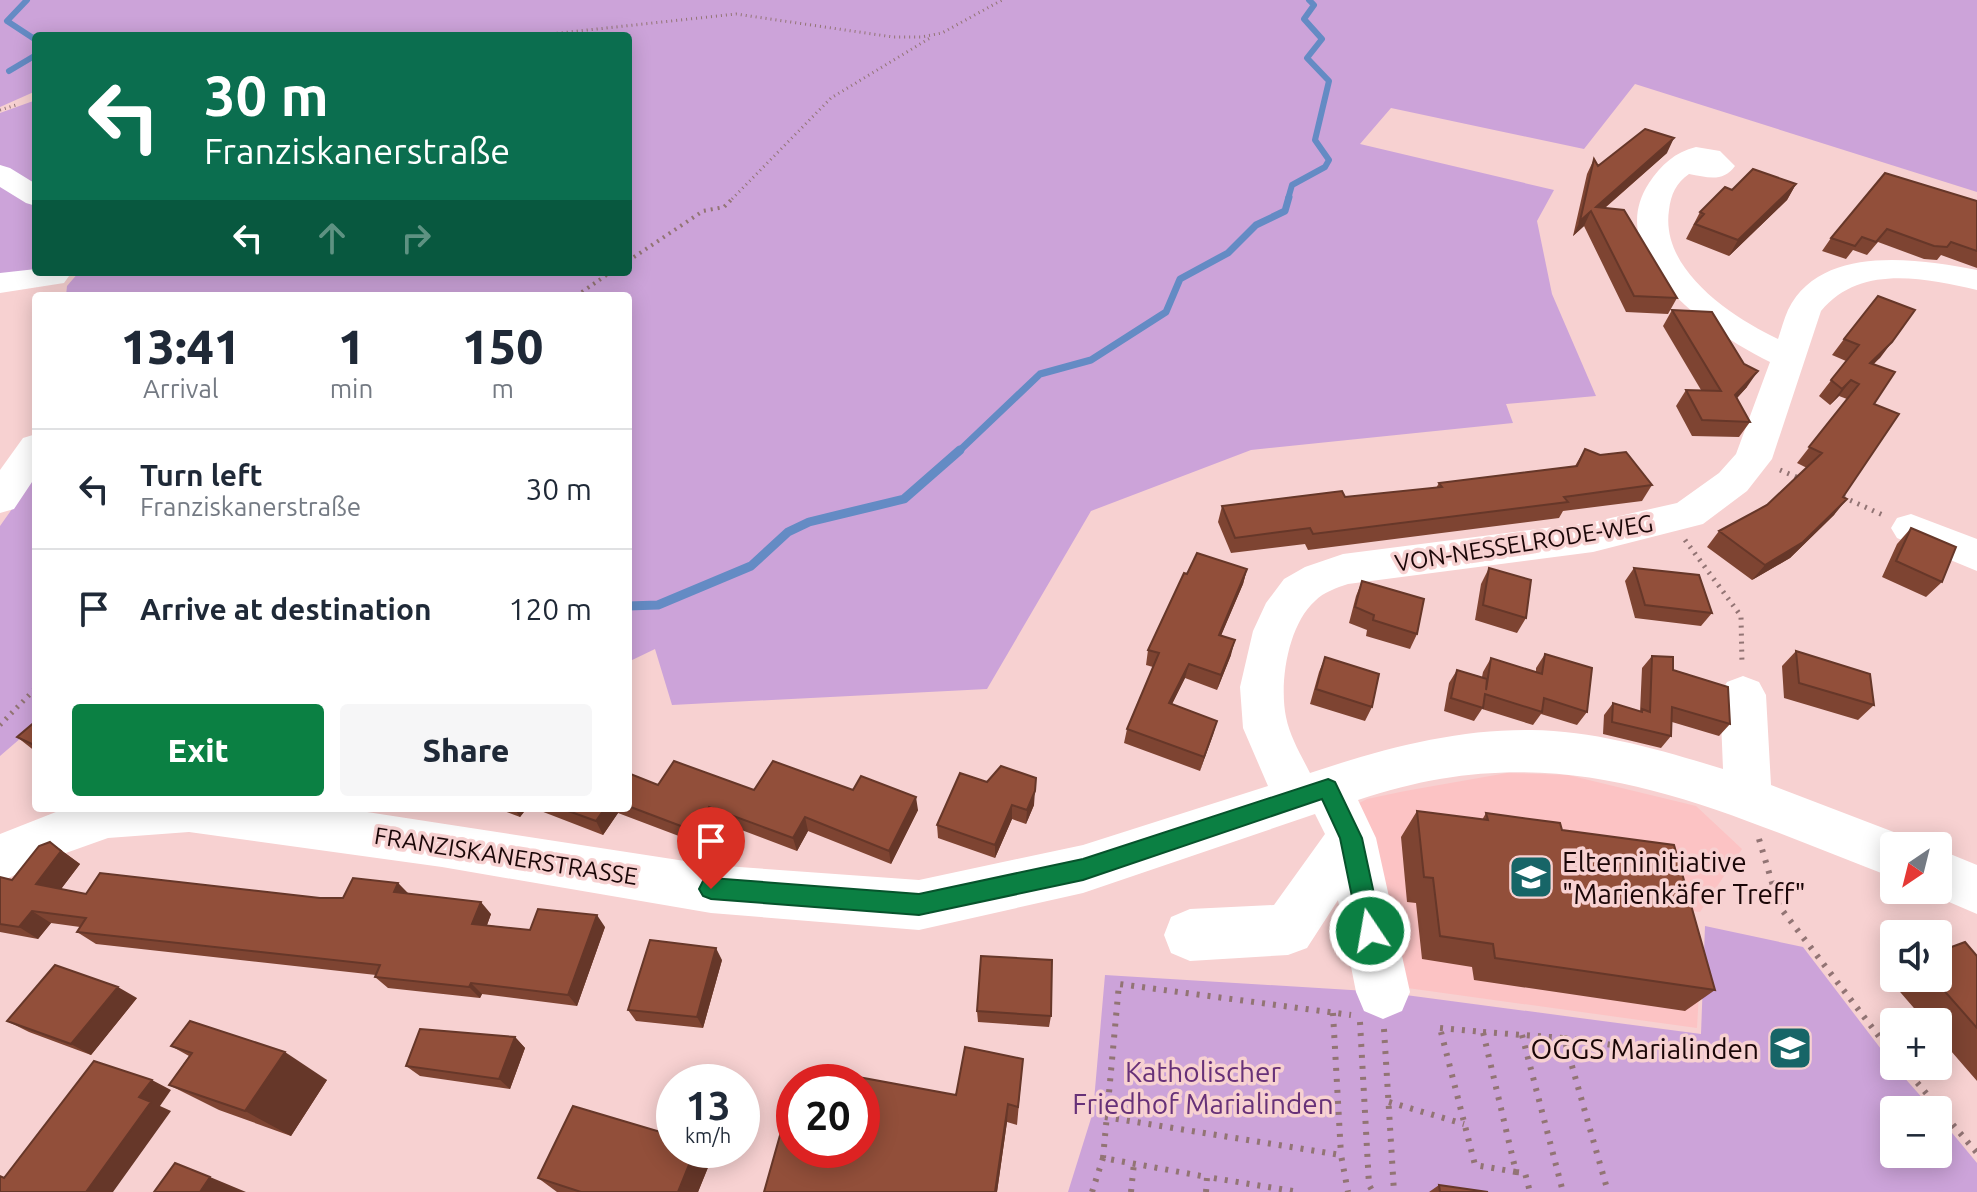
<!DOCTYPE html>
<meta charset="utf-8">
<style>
:root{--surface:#fff;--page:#f6f6f7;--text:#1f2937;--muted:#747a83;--line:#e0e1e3;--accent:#0b8043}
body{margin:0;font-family:Ubuntu,sans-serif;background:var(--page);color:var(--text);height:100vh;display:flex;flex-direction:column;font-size:30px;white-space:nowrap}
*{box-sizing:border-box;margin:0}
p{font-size:26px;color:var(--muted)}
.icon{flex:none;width:44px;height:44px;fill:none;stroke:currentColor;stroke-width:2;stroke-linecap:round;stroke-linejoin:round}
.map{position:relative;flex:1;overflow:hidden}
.sheet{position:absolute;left:32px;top:292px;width:600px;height:520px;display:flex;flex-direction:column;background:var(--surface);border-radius:8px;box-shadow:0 4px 20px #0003}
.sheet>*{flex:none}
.guide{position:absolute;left:32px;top:32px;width:600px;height:244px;border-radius:8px;box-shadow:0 4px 20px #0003;background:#0b6e4f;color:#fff;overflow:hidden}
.needle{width:52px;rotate:215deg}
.buttons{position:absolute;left:1880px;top:832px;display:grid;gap:16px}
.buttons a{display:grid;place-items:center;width:72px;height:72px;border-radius:8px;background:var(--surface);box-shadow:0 4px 20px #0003;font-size:40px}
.speed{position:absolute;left:656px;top:1064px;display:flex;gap:16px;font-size:40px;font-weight:700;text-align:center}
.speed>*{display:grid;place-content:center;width:104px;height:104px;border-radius:50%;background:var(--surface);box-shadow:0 4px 20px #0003;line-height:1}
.speed small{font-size:20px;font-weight:400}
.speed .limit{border:12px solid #d22;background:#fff;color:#111}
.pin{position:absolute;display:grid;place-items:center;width:68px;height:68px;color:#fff;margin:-82px -34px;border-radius:50% 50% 50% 0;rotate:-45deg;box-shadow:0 0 8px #0007}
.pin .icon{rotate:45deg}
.me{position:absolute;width:88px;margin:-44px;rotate:348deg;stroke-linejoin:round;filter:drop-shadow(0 0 6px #0008)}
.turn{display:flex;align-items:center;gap:28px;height:168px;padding:0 40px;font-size:36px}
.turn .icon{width:104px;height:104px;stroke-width:2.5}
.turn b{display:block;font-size:56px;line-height:68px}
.lanes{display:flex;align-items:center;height:76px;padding:0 40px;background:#0003;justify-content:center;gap:40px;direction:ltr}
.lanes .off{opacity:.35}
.eta{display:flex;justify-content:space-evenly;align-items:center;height:136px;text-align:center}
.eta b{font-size:48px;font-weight:800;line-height:56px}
.cta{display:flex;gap:16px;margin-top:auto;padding:16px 40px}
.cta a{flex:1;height:92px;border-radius:8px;background:var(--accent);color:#fff;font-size:32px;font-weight:800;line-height:92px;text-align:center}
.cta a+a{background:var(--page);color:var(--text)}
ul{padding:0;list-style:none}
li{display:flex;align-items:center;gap:24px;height:120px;padding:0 40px;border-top:2px solid var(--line)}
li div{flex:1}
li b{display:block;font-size:30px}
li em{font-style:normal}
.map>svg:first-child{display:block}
.built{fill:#fcc3c4}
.green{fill:#cca3d9}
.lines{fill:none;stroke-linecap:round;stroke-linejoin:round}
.stream-far2{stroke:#648bc4;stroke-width:6}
.stream-far1{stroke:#648bc4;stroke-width:7}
.stream{stroke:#648bc4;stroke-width:9}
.path-far3{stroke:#927474;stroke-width:3;stroke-dasharray:1 4;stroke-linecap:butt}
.path-far2{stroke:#927474;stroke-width:4;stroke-dasharray:2 5;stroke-linecap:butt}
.path-far1{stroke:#927474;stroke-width:5;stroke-dasharray:2 6;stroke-linecap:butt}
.path{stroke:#927474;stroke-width:6;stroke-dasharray:3 8;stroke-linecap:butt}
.minor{fill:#fff;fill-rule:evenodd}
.wall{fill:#7e4432}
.shaded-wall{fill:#663729}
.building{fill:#924f3a;stroke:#663729;stroke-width:2}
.route{fill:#0b8043;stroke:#07532c;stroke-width:2}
.labels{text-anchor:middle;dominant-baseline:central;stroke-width:7;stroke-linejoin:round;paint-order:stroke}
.street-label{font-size:24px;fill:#1a0607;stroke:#f7d1d1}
.near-poi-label{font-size:28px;fill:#1a0607;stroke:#f7d1d1;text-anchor:start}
.near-park-label{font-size:28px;fill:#673178;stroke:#f7d1d1}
</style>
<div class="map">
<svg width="1977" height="1192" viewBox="0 0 1977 1192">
<rect width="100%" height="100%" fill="#f7d1d1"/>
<!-- built -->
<path class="built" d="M1507,773L1568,775L1696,806L1742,849L1700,912L1691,911L1701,957L1697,1028L1393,986L1353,806L1367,799L1405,791Z"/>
<!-- green -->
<path class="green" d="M0,0H1977V192L1635,84L1584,149L1391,108L1360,144L1554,190L1537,221L1552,294L1596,396L1506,404L1513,423L1251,450L1091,511L987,689L672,705L655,649L628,662V296H66L67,286L79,272H628V36H36V91L0,107Z
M36,100V186L0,165V113Z
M0,183L36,206V269L20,276L0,278Z
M36,475V725L0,756V526Z
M1705,926L1803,947L1894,1066L1933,1110H1894V1154H1938V1116L1977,1163V1192H1068L1093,1112L1105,975L1383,992L1701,1034Z"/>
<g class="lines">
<!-- stream-far2 -->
<path class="stream-far2" d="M27,0L7,21L36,40
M9,71L36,55
M1288,199L1292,185L1325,167L1329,160L1315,140L1329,81L1307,58L1322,39L1304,19L1314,5L1309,0"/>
<!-- stream-far1 -->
<path class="stream-far1" d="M958,452L1040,374L1091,360L1166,312L1180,279L1228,253L1256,225L1285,211L1289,197"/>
<!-- stream -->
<path class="stream" d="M628,606L658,605L751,566L788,532L809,522L904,499L960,450"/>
<!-- path-far3 -->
<path class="path-far3" d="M532,36L736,14L893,37H921L942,33L1002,0
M0,110L16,105
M732,199L831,98L930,38"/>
<!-- path-far2 -->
<path class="path-far2" d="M628,261L703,211L724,207L734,197
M576,296L611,272"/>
<!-- path-far1 -->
<path class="path-far1" d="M1780,470L1801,479
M1843,497L1885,516
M1685,540L1741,616L1742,664
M0,725L36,688"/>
<!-- path -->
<path class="path" d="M1759,839L1779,906L1894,1056
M1333,1013L1341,1155
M1360,1022L1369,1185L1373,1192
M1440,1028L1483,1032L1516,1172L1475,1165Z
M1384,1029L1394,1192
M1483,1032L1564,1038L1608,1192
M1522,1035L1563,1192
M1564,1038L1675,1054
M1903,1066L1977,1153
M1389,1102L1464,1124
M1105,1117L1341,1155L1348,1192
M1103,1158L1119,984L1351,1015
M1516,1172L1525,1173L1530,1192
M1092,1192L1103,1158L1207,1177
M1131,1192L1134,1163
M1206,1192L1207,1177L1299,1192"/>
<!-- minor -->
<path class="minor" d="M1696,147L1720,151L1735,166C1723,183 1707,177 1689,174C1676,183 1671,194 1669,210C1660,270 1732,317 1778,339C1781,330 1784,319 1788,310C1821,243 1919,259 1977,270V290C1924,278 1860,264 1821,311L1772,459L1747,491L1703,524L1593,552L1348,584C1336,588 1324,592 1315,601C1288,625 1279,683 1286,717C1290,737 1301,755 1310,773C1382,749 1455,729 1531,730C1597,731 1661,750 1723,769L1720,695L1727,682L1743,676L1759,682L1766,695L1771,785L1912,839L1915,846H1894V878C1705,806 1565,730 1358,800L1376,838L1410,992L1402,1011L1383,1019L1364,1011L1356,992L1338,900L1307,948L1288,955L1190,961L1171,953L1164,935L1171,917L1190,909L1274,905L1325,834L1315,814L1083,893L919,930L711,913L442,867L189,832L108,838L49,859L0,882V834L66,808H341L711,865L919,880L1083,845L1268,786L1243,728L1240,687L1253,631L1266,603L1284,579L1305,567L1343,554L1593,522L1677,503L1719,473L1736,454L1770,362C1714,335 1600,257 1649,183C1661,165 1675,152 1696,147Z
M0,165L10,168L36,184V206L26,203L0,187Z
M36,269V272H66L69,276L64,283L0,293V273Z
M36,434V476L14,509L0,513V470L23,438Z
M1911,514L1977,539V571L1897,538L1891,528L1897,518Z
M1938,849L1977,865V914L1921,890H1938Z"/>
</g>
<!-- wall -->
<path class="wall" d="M1667,153L1605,208L1677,298L1668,314L1626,312L1584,226L1573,236L1587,174L1594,159L1598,166Z
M1796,184L1787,200L1729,256L1686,239L1700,212L1732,190Z
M1977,201V268L1941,255L1937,260L1924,259L1878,242L1867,255L1853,250L1846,259L1822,251L1831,238Z
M1672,310L1747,387L1737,398L1750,422L1739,437L1692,436L1676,406L1686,390H1701L1663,326Z
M1844,339L1892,342L1874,364V404L1843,497L1834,515L1790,558L1752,580L1707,547L1719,531L1767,505L1807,468L1797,463L1847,399L1839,396L1830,405L1819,396L1846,361L1832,355Z
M1585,449L1652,485L1642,501L1563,511L1559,518L1308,550L1305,544L1231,553L1218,522L1222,506L1345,497L1436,488L1439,483L1575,466Z
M1911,528L1942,582L1926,597L1882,577L1897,544Z
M1489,568L1526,618L1517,633L1475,620L1481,584Z
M1634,568L1712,613L1701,626L1635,618L1625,581Z
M1247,569L1243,584L1221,635L1231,655L1217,690L1185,678L1172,704L1217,721L1200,771L1124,743L1127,729L1153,667L1146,665L1148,650L1187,574Z
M1362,581L1417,634L1410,649L1366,636L1367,630L1349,623L1356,596Z
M1796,651L1874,705L1858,720L1784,698L1782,666Z
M1545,654L1587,712L1577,725L1541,714L1533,725L1482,709L1474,721L1444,711L1449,683L1457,670L1482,677L1483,672L1491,658L1536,672V668Z
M1652,656L1673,670L1730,724L1719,736L1672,722L1671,736L1661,748L1603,734L1604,715L1613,703L1640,712L1642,668Z
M1325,657L1372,707L1365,721L1310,704L1319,672Z
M36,721V752L17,737Z
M628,773L658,785L754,790H853L918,810L891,864L808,831L797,851L715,820L700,844L618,813L603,835L533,808H628Z
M960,773L1034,805L1026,824L1012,819L995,858L938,838L937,825Z
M496,808H527L520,817Z
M1417,811L1482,820L1486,813L1562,830L1715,990L1685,1011L1474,980L1472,967L1422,959L1416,903L1407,902L1401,837Z
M50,842L80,864L61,889L86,894L343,898L398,883L408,894L491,914L487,925L530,930L605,927L577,1006L482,994L480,998L388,988L375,977L376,975L96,944L77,932L80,927L51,923L38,939L0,932V877L12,880Z
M1977,956V1081L1938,1036V1022H1926L1888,978L1894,974V978H1938Z
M722,960L703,1028L636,1021L628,1010Z
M137,998L91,1055L29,1032L7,1021Z
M977,1011L1051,1016L1049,1027L978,1022Z
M515,1037L525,1048L510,1089L420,1076L406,1066Z
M171,1046L327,1080L291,1136L219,1110L169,1085L189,1056Z
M1023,1059L1017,1125L1007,1122L997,1192H764L794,1150L956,1095Z
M674,1150H703L711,1160L698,1192H557L538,1178Z
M1439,1185L1488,1192H1429Z"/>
<!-- shaded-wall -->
<path class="shaded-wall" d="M1674,138L1667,153L1594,217L1596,207Z
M1796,184L1787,200L1729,256L1738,240Z
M1591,211L1584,226L1573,236L1580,221Z
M1892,342L1880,358L1858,378L1870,363Z
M1758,371L1747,387L1725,411L1735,395Z
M1851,380L1839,396L1830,405L1842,389Z
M1847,499L1834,515L1790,558L1752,580L1765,565Z
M1247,569L1243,584L1215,650L1219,635Z
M1235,640L1231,655L1217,690L1221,675Z
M1189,664L1185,678L1165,718L1169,703Z
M1217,721L1213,735L1200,771L1204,757Z
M1035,791L1034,805L1026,824L1027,810Z
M916,797L918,810L891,864L889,851Z
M1012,805V819L995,858V845Z
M709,807L715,820L700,844L694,831Z
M514,808H527L520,817Z
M605,808H616L618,813L603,835L596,821Z
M805,817L808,831L797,851L793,838Z
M50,842L80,864L55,897L36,884Z
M398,883L410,895L394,892Z
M481,902L491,914L483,936L472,924Z
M32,911L51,923L38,939L19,927Z
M597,915L605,927L577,1006L568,995Z
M716,948L722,960L703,1028L697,1017Z
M471,983L482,994L480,998L469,987Z
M118,987L137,998L91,1055L71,1044Z
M515,1037L525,1048L510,1089L499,1079Z
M285,1052L327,1080L291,1136L245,1111Z
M152,1080L171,1090L160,1106L171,1111L113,1192H86L139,1097Z
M1008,1104L1007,1122L997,1192H995Z
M695,1150H703L711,1160L698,1192H678Z
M210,1177L246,1192H200Z"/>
<!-- building -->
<path class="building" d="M1645,129L1674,138L1596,207L1624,210L1677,298L1634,296L1591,211L1580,221L1594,159L1598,166Z
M1753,169L1796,184L1738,240L1695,224L1704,214L1700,212L1725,187L1732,190Z
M1885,173L1977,201V251L1951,242L1947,247L1934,246L1887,229L1876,242L1862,237L1855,246L1831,238Z
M1878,296L1915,310L1892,342L1870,363L1895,372L1874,404L1899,414L1843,497L1847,499L1803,542L1765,565L1719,531L1767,505L1822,453L1809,447L1859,384L1851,380L1842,389L1831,380L1859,345L1844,339Z
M1672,310L1712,312L1744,364L1758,371L1735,395L1750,422L1702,420L1686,390L1721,391Z
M1585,449L1600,455L1626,452L1652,485L1564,497L1568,502L1313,534L1310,528L1235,538L1222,506L1342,491L1345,497L1442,487L1439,483L1577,466Z
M1911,528L1956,547L1942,582L1896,561Z
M1197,553L1247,569L1219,635L1235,640L1221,675L1189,664L1169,703L1217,721L1204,757L1127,729L1159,653L1148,650L1184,573L1187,574Z
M1489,568L1531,580L1526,618L1483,605Z
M1634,568L1699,575L1712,613L1645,605Z
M1362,581L1424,599L1417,634L1373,620L1374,615L1355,607Z
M1796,651L1870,674L1874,705L1799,683Z
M1545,654L1592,668L1587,712L1544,698L1542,712L1485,694L1483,708L1451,698L1457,670L1487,679L1486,690L1491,658L1542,674Z
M1652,656L1673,657V670L1728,687L1730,724L1672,707L1671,736L1612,722L1613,703L1642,712V709L1650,712Z
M1325,657L1379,674L1372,707L1316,689Z
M36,721V746L17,737Z
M674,761L754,790L773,761L853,790L861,776L916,797L889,851L805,817L793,838L709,807L694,831L628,806V773L658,785Z
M1001,766L1036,778L1035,791L1027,810L1012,805L995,845L937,825L960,773L987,782Z
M560,808H605L596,821Z
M1417,811L1488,820L1486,813L1560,823L1562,830L1674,845L1715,990L1495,958L1493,944L1440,936L1433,878L1424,877Z
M50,842L61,851L36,884L86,894L100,873L320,898H343L353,878L398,883L394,892L481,902L472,924L530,930L538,909L597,915L568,995L471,983L469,987L375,977L380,965L77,932L86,918L32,911L19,927L0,924V877L12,880L39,846Z
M650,940L716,948L697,1017L628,1010Z
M1965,942L1977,956V1028L1933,978H1938V952Z
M981,956L1052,960L1051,1016L977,1011Z
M55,965L118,987L71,1044L7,1021Z
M190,1021L285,1052L245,1111L169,1085L192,1053L171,1046Z
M420,1029L515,1037L499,1079L406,1066Z
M965,1047L1023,1059L1018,1107L1008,1104L995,1192H764L788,1107L794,1108V1150H862V1082H817L820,1070L956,1095Z
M94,1061L152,1080L139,1097L151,1102L86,1192H0V1176L4,1178Z
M573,1106L674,1136V1150H695L678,1192H581L538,1178Z
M175,1163L210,1177L200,1192H154Z
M1439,1185L1488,1192H1440Z"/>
<!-- route -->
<path class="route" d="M1328,779L1335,782L1362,838L1382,931L1378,939L1370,942L1362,939L1359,931L1340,838L1322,799L1083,880L919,915L711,899L703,896L699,889L703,881L711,878L919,894L1083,859Z"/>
<!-- icons -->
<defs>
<g id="school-square" transform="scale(2.3)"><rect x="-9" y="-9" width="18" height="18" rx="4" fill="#176567" stroke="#f7d1d1"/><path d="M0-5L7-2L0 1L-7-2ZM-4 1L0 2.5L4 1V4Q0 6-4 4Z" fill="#fff"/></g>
</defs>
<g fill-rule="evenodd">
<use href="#school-square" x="1531" y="877"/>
<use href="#school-square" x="1790" y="1048"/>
</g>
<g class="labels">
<!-- street labels -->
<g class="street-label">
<text transform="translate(1524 543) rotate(-9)">VON-NESSELRODE-WEG</text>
<text transform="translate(506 856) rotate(9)">FRANZISKANERSTRASSE</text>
</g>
<!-- near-poi labels -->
<g class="near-poi-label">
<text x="1562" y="861">Elterninitiative<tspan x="1562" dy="32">"Marienkäfer Treff"</tspan></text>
<text x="1759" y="1048" text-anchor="end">OGGS Marialinden</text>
</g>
<!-- near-park labels -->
<g class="near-park-label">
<text x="1203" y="1071">Katholischer<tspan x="1203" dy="32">Friedhof Marialinden</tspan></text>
</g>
</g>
</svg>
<div class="buttons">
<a><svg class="needle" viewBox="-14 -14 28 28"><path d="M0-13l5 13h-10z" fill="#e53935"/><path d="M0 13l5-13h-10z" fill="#747a83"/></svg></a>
<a><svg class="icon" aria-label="sound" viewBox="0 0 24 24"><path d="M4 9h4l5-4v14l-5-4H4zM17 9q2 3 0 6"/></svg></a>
<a>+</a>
<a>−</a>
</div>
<div class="speed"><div>13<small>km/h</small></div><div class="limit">20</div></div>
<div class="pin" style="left:711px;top:889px;background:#d93025"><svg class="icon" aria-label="arrive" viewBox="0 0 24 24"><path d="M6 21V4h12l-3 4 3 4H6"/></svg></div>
<svg class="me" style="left:1370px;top:931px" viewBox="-20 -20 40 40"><circle r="17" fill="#0b8043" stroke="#fff" stroke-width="3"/><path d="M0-11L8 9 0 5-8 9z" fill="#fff"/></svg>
<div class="guide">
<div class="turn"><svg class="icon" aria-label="left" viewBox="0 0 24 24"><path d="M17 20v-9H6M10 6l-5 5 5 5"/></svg><div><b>30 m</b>Franziskanerstraße</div></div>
<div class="lanes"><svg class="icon" aria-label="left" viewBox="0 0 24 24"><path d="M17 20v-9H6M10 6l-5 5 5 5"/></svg><svg class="icon off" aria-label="ahead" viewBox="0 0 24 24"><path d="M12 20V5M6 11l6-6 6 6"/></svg><svg class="icon off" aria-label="right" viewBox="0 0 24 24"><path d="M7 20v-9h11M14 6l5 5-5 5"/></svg></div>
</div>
<section class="sheet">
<div class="eta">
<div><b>13:41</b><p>Arrival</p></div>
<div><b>1</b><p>min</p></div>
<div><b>150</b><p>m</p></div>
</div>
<ul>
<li><svg class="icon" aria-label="left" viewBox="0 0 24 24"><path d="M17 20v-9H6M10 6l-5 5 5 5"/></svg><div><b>Turn left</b><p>Franziskanerstraße</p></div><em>30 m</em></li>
<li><svg class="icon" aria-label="arrive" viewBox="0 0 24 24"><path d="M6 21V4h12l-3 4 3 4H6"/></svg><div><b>Arrive at destination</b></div><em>120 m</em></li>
</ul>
<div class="cta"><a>Exit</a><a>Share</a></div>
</section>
</div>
